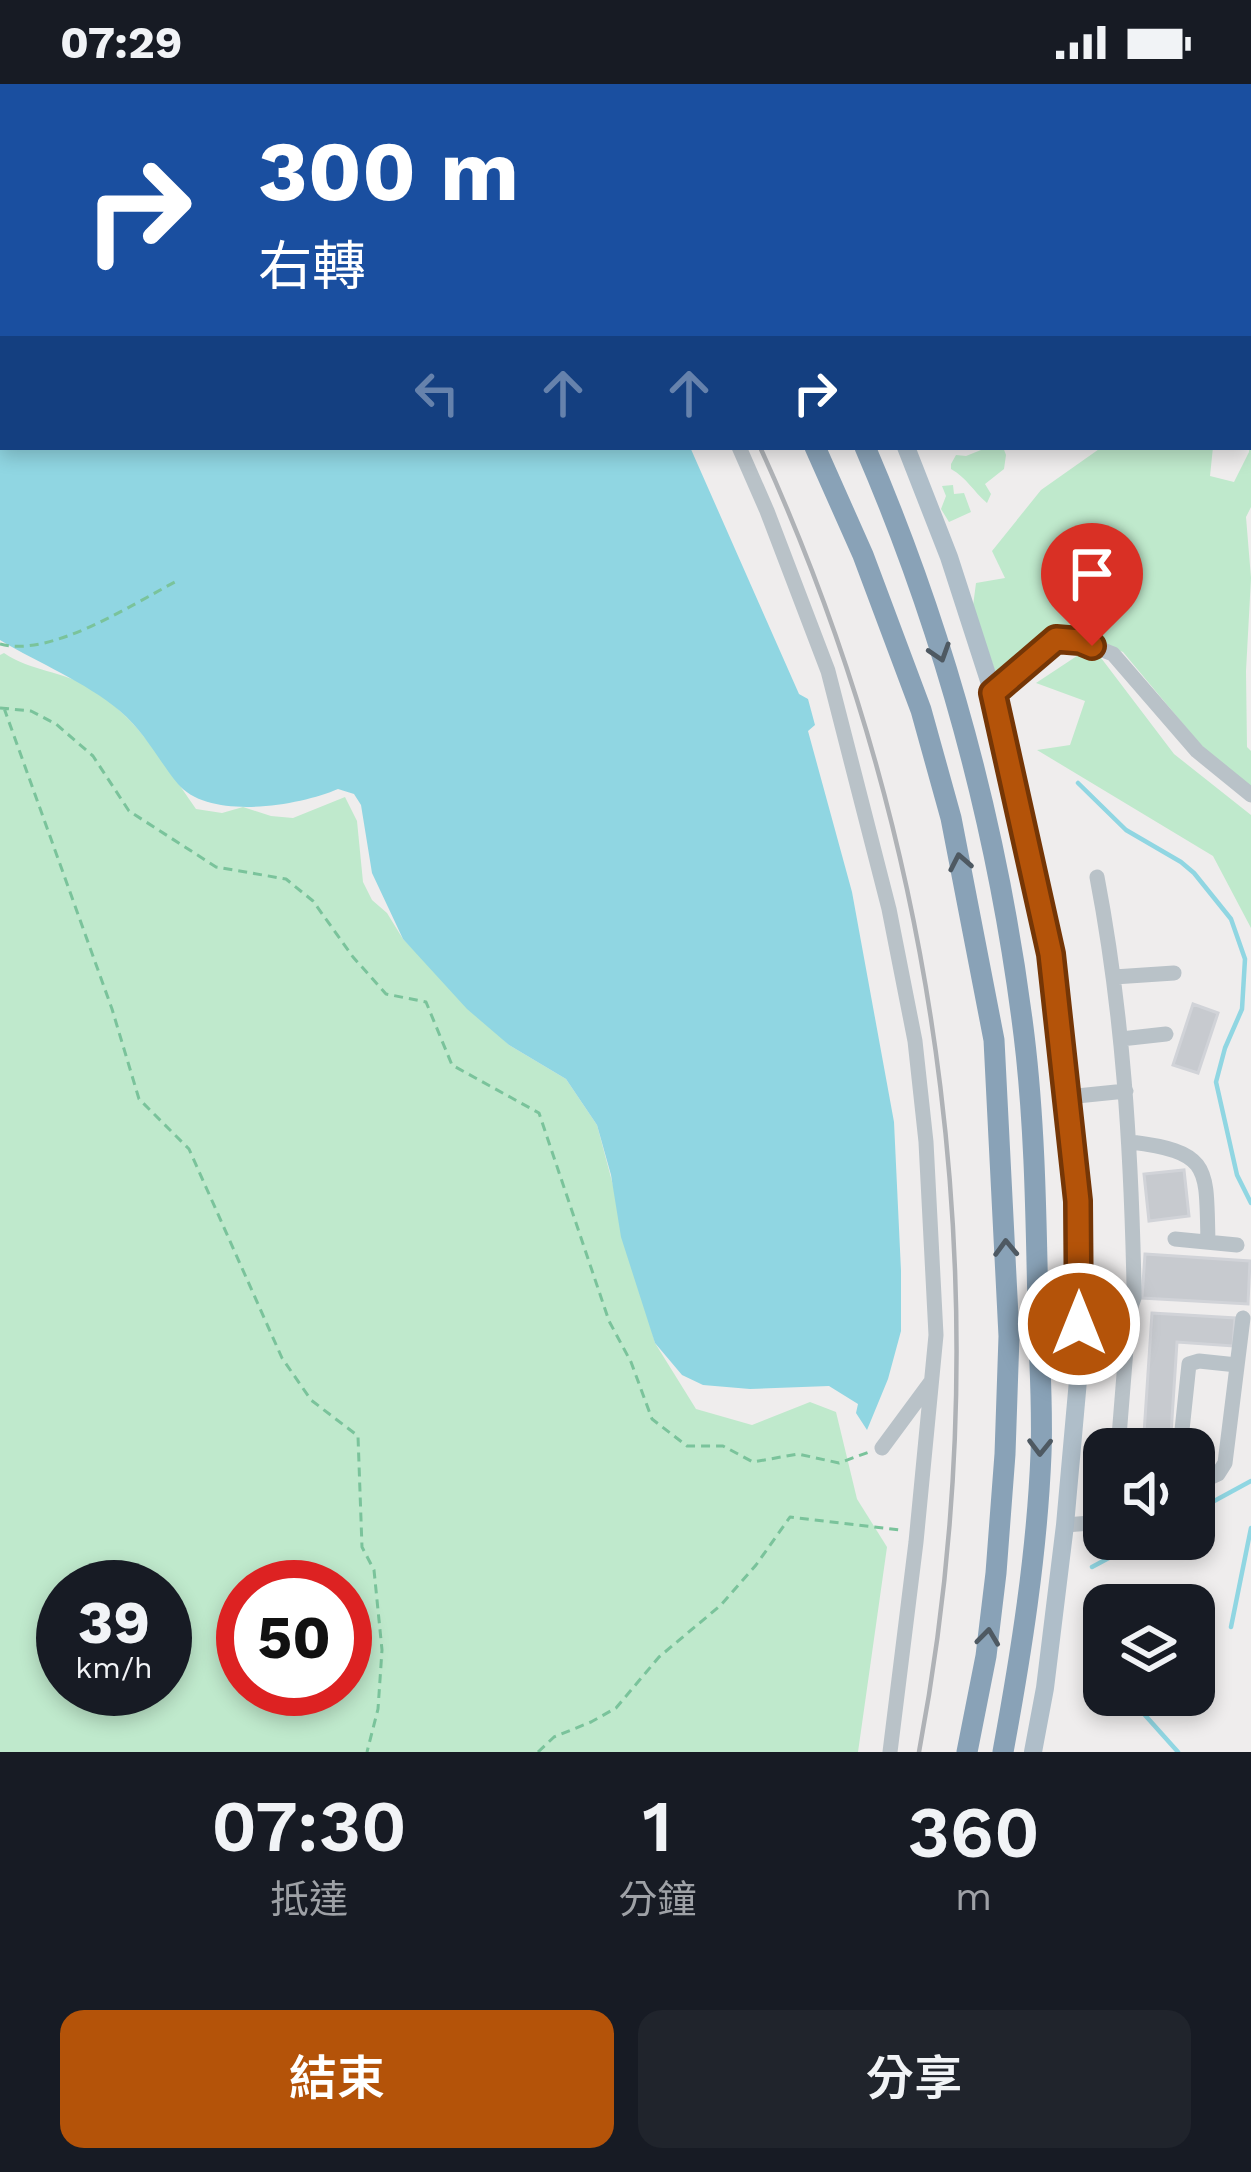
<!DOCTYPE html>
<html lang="zh-TW">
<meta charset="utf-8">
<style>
:root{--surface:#171b24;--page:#20242c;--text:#f1f3f6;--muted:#9ea1a6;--accent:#b45309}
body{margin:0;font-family:"Work Sans","Noto Sans TC",sans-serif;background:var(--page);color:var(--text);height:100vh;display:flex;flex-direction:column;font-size:45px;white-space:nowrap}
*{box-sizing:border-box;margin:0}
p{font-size:39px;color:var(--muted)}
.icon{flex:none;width:66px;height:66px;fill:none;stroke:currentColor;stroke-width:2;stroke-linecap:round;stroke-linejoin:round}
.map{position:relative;height:1668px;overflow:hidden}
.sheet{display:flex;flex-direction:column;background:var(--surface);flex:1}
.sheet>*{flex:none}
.banner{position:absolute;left:0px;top:0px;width:1251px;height:366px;box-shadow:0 6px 18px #0003;background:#1a4fa0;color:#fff;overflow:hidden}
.tools{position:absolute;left:1083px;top:1344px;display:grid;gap:24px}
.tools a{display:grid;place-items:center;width:132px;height:132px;border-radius:24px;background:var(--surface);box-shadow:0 6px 18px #0003;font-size:60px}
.speed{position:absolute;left:36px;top:1476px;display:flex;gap:24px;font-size:60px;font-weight:700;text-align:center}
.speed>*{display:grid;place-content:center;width:156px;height:156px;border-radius:50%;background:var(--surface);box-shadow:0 6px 18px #0003;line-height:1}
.speed small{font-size:30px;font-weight:400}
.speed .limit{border:18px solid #d22;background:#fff;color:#111}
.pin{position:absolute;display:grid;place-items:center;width:102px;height:102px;color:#fff;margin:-123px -51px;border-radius:50% 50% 50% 0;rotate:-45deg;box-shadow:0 0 12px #0007}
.pin .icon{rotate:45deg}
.me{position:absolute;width:132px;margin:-66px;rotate:0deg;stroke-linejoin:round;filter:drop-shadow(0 0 9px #0008)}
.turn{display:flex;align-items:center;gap:42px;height:252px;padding:0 60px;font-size:54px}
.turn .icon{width:156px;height:156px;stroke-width:2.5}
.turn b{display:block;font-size:84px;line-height:102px}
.lanes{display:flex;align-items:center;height:114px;padding:0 60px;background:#0003;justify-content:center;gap:60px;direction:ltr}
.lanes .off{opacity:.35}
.eta{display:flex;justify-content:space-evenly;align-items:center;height:204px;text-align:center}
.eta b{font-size:72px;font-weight:600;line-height:84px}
.action{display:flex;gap:24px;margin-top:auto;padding:24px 60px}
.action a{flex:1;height:138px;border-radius:24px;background:var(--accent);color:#fff;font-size:48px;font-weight:600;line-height:138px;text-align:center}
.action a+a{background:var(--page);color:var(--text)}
.status{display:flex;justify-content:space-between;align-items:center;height:84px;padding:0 60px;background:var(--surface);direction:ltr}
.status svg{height:33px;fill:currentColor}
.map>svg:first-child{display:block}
.green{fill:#bfe9cc;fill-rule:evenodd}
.water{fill:#90d6e2}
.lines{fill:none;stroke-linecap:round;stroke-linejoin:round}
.stream{stroke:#90d6e2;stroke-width:4.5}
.building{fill:#c7cacf;stroke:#d1d3d8;stroke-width:3}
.path{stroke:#7ac39b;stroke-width:3;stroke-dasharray:9 6;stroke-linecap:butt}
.minor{stroke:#b9c2c8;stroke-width:15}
.major{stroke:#afbec9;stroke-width:18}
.highway{stroke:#89a2b7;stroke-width:21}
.rail{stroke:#afb2b6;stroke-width:4.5}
.oneway{stroke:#4e5962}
.route-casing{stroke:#753606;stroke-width:30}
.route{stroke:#b45309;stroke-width:21}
</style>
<div class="status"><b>07:29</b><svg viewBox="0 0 49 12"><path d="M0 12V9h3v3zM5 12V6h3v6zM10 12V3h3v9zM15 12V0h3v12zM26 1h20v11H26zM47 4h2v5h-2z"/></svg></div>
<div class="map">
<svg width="1251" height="1668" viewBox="0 0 1251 1668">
<rect width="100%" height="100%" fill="#efeded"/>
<!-- green -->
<path class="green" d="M1251,330V423L1246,433L1251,494L1246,587L1247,663L1251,667V707L1224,689L1123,568L1087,554L1056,548L1030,562L1024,574L997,593L973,522L976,499L1005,494L992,467L1041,406L1102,363H1213L1210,392L1234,398L1249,368Z
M980,363H1003L1006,371L1004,385L985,400L991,410L987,419C973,407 967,394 951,385V380L956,371L966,372L981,366Z
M953,401L954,410L964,409L971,428L949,438L941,425L946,412L942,402Z
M1092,562L1174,670L1251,731V844L1213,772L1037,666L1070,661L1085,617L1036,599Z
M4,569C30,587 63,587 91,604C138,634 165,681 196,725L222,729L243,723L271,732L293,734L345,713L357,737L363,798L372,816L387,829L403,855L509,961L566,995L597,1041L655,1259L696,1325L752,1341L810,1318L836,1328L857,1415L887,1463L858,1668H0V571ZM63,1503H165V1605H63ZM243,1503H345V1605H243Z"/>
<!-- water -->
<path class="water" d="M0,0H487L488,3H3V363H690L799,610L808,615L815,641L808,647L852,808L894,1038L901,1187V1247L888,1295L867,1346L856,1329L858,1320L829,1302L750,1305L703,1301L682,1291L655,1259L621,1153L611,1091L597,1041L566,995L509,961L467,925L403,855L372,789L361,721L354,710L338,705C299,722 209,737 178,700C158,676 145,648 120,627C84,597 40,580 0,556Z"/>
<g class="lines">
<!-- stream -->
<path class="stream" d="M909,3L910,0
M1078,699L1126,746L1181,778L1194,789L1231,835L1245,875L1242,925L1225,964L1216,998L1237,1091L1251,1119
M1194,1428L1251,1397
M1092,1483L1144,1455
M1231,1543L1251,1444
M1127,1611L1178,1668"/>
</g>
<!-- building -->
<path class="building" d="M1193,920L1218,929L1198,989L1173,981Z
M1184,1086L1189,1132L1149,1137L1144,1090Z
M1145,1170L1250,1177L1248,1220L1142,1214Z
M1104,1204H1116L1117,1218H1104Z
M1152,1229L1235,1234L1233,1262L1177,1258L1170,1365H1143Z"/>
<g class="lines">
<!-- path -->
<path class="path" d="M0,560C50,574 131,521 175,498
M0,624L31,627L56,640L93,672L129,727L216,783L286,795L313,817L353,873L386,910L426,918L452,981L539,1029L609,1237L631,1278L652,1335L687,1362H723L753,1378L798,1370L839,1379L869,1368
M4,624L112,925L139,1015L189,1065L282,1274L311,1316L358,1352L362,1463L374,1486L382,1566L378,1625L367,1668
M538,1668L554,1653L591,1638L616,1624L659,1573L721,1521L756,1481L790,1433L900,1446"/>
<!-- minor -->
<path class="minor" d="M534,0L535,3
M794,3L799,0L801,3
M739,363L767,427L828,587L889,825L915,957L926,1058L936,1251L916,1458L890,1668
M993,609L1056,555L1080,557L1113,570L1197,667L1251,711
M1097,793C1123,929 1131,1063 1134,1201V1214L1129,1228L1118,1365
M1114,893L1174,889
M1121,955L1166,950
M1067,1013L1126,1007
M1131,1058C1212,1068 1206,1084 1208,1158
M1175,1155L1237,1161
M1079,1205L1101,1206
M882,1364L930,1299
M1180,1365L1189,1280L1199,1277L1237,1281
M1194,1401L1218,1390L1225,1379L1243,1234
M1065,1441L1104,1438"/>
<!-- major -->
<path class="major" d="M736,0L737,3
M906,363L949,473L993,609L1015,704L1051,870L1079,1117L1080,1274L1065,1441L1045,1604L1033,1668"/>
<!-- highway -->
<path class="highway" d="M617,0L619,3
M640,0L641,3
M687,0L689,3
M815,363L863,471L921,626L951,734L994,956L1009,1252L1005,1370L996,1489L986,1572L967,1668
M865,363C945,549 999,749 1024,951C1035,1041 1036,1133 1038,1224C1039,1272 1043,1321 1041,1370C1037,1470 1021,1570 1003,1668"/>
<!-- rail -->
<path class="rail" d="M566,0L568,3
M760,363C946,771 1002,1227 919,1668"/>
</g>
<!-- one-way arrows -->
<defs><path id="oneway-chevron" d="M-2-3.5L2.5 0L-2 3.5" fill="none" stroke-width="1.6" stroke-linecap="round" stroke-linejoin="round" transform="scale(3)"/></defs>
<g class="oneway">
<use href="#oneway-chevron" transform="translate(940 569) rotate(72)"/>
<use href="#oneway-chevron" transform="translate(960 778) rotate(-101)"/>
<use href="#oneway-chevron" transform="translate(1006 1164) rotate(-92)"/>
<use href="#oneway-chevron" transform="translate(1040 1363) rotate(91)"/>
<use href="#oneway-chevron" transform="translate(988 1553) rotate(-83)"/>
</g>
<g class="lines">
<!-- route casing -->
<g class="route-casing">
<path id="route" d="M1079,1240L1078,1117L1051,870L993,609L1056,555L1080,557L1092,562"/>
</g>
<!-- route -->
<use href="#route" class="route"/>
</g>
</svg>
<div class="tools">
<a><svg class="icon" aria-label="sound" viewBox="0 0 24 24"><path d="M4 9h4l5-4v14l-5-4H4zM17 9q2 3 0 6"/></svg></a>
<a><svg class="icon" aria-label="layers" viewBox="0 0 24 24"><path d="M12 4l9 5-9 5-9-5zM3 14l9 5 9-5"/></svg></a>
</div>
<div class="speed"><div>39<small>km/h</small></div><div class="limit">50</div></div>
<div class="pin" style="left:1092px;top:562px;background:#d93025"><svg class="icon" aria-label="arrive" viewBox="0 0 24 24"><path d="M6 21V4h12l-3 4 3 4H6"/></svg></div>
<svg class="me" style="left:1079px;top:1240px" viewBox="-20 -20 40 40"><circle r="17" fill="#b45309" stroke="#fff" stroke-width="3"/><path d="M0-11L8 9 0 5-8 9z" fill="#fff"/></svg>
<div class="banner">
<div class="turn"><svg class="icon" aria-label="right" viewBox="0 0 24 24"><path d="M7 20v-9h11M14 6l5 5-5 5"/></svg><div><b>300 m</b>右轉</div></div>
<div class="lanes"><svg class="icon off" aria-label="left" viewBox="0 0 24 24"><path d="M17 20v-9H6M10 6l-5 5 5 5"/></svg><svg class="icon off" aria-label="ahead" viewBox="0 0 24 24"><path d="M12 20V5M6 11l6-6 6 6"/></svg><svg class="icon off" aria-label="ahead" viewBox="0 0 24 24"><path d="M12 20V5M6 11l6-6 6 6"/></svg><svg class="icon" aria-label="right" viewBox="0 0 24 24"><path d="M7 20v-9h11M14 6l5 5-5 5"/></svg></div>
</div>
</div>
<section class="sheet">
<div class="eta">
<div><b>07:30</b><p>抵達</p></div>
<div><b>1</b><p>分鐘</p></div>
<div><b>360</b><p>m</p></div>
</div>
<div class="action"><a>結束</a><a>分享</a></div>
</section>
